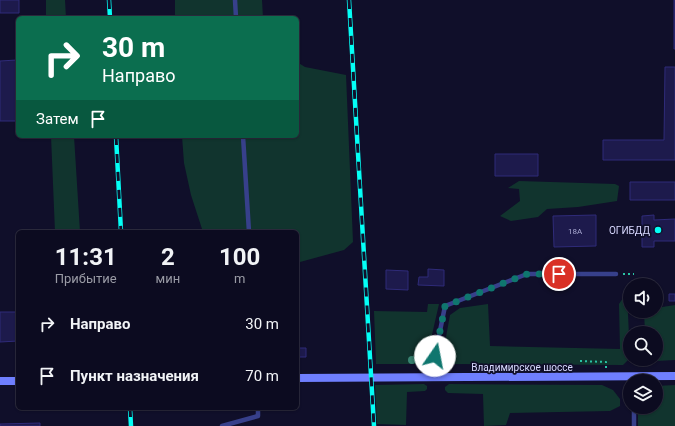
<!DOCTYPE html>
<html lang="ru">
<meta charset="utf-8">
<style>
:root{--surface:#0c0b20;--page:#151429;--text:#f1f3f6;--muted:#9a9ba5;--line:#2c2b3e}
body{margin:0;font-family:Roboto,sans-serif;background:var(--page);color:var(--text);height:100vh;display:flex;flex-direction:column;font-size:15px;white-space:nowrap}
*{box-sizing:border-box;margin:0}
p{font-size:13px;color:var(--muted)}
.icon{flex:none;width:22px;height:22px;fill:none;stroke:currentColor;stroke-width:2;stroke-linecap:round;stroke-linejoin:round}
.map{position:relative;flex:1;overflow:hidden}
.side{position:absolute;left:16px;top:230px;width:283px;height:180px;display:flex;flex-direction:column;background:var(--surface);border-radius:6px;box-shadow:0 1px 3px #0004,0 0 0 1px var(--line)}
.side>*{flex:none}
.banner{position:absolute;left:16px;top:16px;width:283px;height:122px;border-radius:6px;box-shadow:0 1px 3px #0004,0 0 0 1px var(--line);background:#0b6e4f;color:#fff;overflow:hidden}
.buttons{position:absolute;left:623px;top:278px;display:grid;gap:8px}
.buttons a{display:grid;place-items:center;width:40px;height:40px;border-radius:50%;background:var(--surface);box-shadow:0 1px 3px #0004,0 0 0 1px var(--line);font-size:20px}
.pin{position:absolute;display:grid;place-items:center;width:34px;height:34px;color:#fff;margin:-17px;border:2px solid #fff;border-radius:50%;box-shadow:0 1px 4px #0007}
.me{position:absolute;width:44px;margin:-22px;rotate:12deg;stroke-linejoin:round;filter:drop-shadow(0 0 3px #0008)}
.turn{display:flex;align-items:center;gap:14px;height:84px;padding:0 20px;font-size:18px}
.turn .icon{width:52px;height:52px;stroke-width:2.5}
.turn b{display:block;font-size:28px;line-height:34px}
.then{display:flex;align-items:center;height:38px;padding:0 20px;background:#0003;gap:8px;font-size:15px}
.eta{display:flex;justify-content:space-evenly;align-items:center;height:68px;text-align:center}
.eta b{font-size:24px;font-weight:700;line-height:28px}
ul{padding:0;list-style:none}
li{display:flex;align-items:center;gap:12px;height:52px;padding:0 20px}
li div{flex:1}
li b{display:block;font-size:15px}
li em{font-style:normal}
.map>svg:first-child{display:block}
.green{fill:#11342e}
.building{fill:#1d1a4c;stroke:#2f2b79}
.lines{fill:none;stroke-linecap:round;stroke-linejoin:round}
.path{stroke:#29c2a4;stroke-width:2;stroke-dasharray:2 3;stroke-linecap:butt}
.service{stroke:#37408b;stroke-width:4.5}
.secondary{stroke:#6f7fff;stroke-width:8}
.rail-casing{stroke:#04fff6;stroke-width:4.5}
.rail{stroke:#100f2a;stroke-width:3;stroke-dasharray:9;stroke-linecap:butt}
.tree{fill:#3a8674}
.route{stroke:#0f766e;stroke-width:7;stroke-dasharray:0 12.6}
.poi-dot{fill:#04fff6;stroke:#100f2a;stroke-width:1.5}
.labels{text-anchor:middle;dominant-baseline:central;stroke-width:3.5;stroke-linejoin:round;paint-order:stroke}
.number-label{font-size:8px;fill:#a9a9d2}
.poi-label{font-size:10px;fill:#d8d9ff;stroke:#100f2a;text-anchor:end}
.street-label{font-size:10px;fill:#d8d9ff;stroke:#100f2a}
</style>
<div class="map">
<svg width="675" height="426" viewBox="0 0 675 426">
<rect width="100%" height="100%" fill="#100f2a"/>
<!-- green -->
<path class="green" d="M46,0H65L66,18H46Z
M175,0H262L263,18H175Z
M297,62L305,67L346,75L353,242L344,250L300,262L297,271V232H203L191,195L184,163L182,136H297Z
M51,136H74L80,232H55Z
M519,181L615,184L619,186L617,201L578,207L547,209L538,217L511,221L500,216L520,201L519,189L508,188Z
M627,292L630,358L623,365L445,364L442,359L450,315L460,308L488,304L490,346L620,349L619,304Z
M428,304H439L426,361L423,364H376L374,311L427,312Z
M675,305V360L656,361L652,359H656V333H645L644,311H656V308Z
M424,384L427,386V389L425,391L407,392L406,425L377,424L375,385Z
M449,384L602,385L613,390L620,399V406L610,411L510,413L506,425L484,426L483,394L448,393L445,390V387Z
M675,385V426H638V407H656V386Z"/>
<!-- building -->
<path class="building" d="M0,0H19V13H0Z
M674,0H675V49H674Z
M17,60L18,121H0V61Z
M665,67H675V160H603V140H664Z
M495,154H538V176H495Z
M630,182H675V200H630Z
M596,215V246L554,247L553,216Z
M654,215V220L675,219V241H654V247H642V216Z
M428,269L444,270V286L418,285L419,277H428Z
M386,270L408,271V290L386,289Z
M669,294H675V301H669Z
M0,312H18V341L0,342Z
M297,348H306V357H297Z
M40,423V426H0V424Z"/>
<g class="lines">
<!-- path -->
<path class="path" d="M623,274H634
M580,361L606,362V368"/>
<!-- service -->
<path class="service" d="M235,0L236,18
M243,136L249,232
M434,377L435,356L445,306L527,274H616
M634,407V426
M222,426L258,416V408"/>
<!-- secondary -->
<path class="secondary" d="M297,378L675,376
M0,381H18"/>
<!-- rail casing -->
<g class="rail-casing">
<path id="rail" d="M109,0L110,18
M349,0L374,426
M116,136L121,232
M130,408L131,426"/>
</g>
<!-- rail -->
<use href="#rail" class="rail"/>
</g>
<!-- trees -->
<g class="tree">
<circle cx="412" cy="360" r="4"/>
<circle cx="423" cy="360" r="4"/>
</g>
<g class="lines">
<!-- route -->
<path class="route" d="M435,356L445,306L527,274H559"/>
</g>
<!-- markers -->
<circle class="poi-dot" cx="658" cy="230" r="4"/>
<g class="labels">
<!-- number labels -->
<g class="number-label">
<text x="575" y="231">18А</text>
</g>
<!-- poi labels -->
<g class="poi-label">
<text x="650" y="230">ОГИБДД</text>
</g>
<!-- street labels -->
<g class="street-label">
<text x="522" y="367">Владимирское шоссе</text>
</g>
</g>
</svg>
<div class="buttons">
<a><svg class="icon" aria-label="sound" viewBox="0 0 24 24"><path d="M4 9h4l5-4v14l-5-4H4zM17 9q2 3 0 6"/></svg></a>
<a><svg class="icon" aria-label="search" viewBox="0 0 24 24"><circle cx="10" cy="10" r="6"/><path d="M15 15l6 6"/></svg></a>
<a><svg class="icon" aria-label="layers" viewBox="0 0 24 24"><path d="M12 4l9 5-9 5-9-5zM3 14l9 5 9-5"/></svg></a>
</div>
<div class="pin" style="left:559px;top:274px;background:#d93025"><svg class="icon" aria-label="arrive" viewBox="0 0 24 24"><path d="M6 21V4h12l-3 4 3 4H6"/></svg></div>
<svg class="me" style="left:435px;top:356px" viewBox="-20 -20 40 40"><circle r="19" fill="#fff"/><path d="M0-13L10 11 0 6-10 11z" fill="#0f766e"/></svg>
<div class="banner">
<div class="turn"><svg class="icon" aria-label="right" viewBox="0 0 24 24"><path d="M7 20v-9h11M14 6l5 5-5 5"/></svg><div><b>30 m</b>Направо</div></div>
<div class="then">Затем<svg class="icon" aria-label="arrive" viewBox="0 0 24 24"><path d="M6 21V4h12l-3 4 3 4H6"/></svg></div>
</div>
<section class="side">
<div class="eta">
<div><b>11:31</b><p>Прибытие</p></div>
<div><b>2</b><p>мин</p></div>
<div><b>100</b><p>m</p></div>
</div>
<ul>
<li><svg class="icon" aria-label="right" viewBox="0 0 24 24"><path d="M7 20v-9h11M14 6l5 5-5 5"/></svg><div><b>Направо</b></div><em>30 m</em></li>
<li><svg class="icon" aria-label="arrive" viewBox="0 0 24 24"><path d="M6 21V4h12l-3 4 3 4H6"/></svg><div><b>Пункт назначения</b></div><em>70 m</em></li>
</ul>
</section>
</div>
